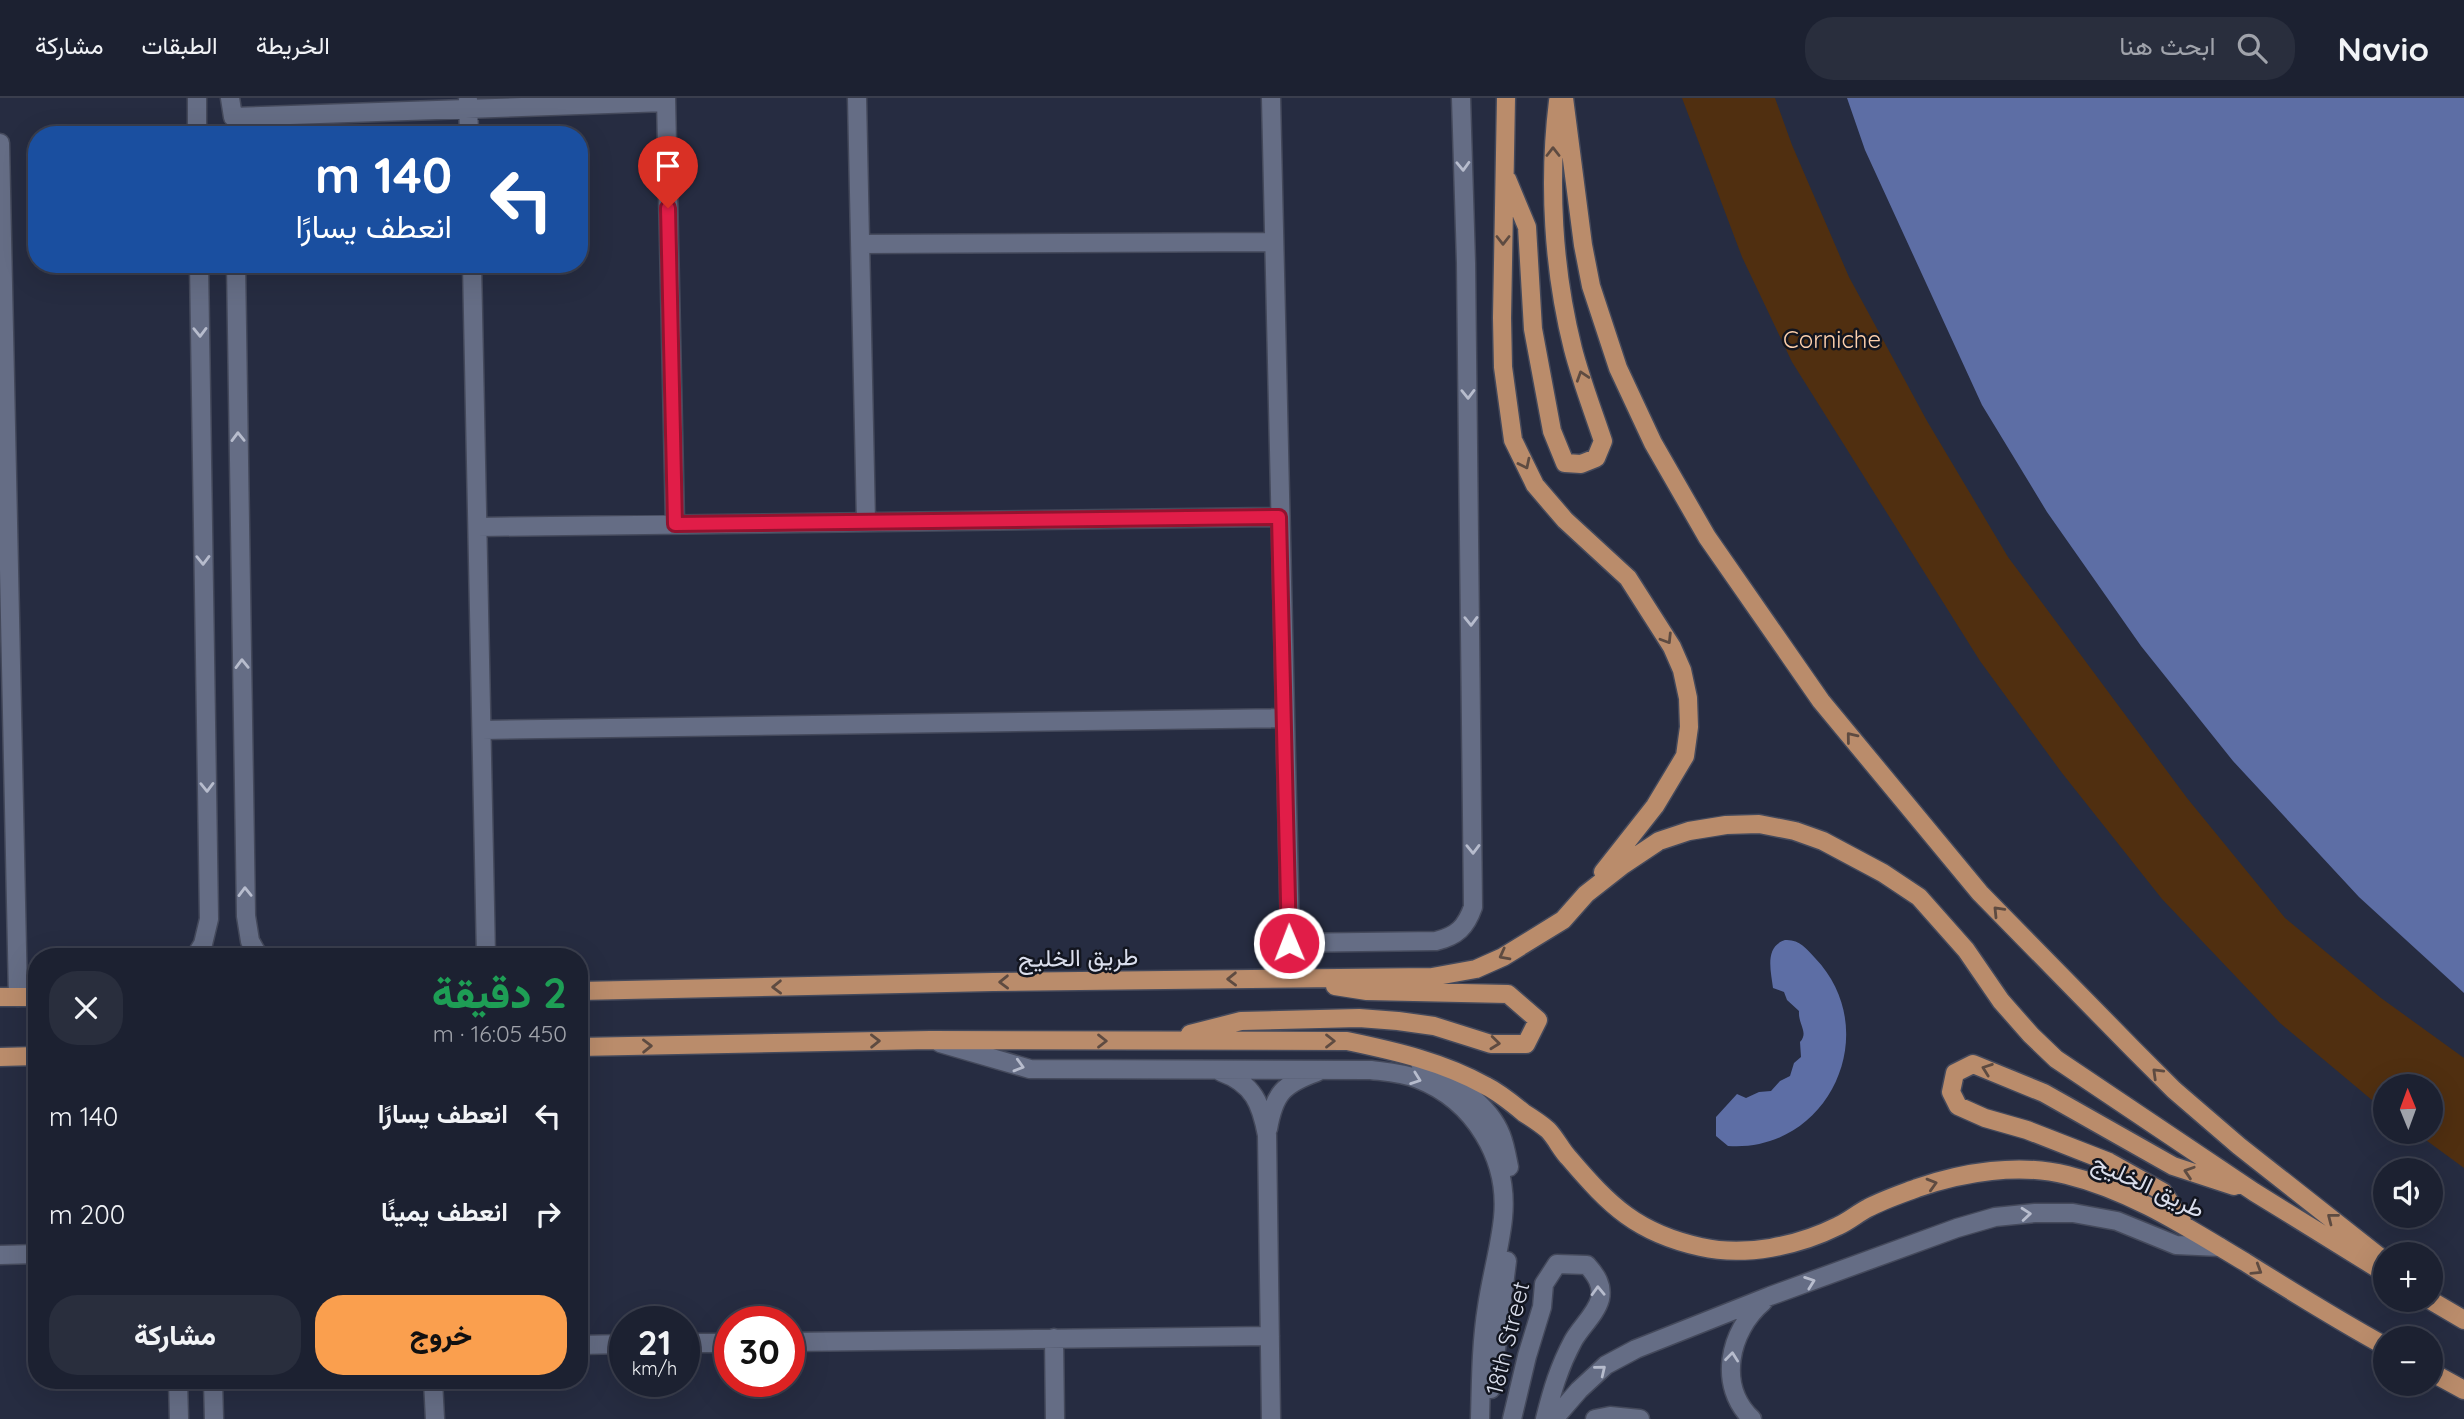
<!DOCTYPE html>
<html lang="ar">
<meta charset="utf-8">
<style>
:root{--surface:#1c2131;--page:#292e3d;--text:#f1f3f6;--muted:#a0a3ab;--line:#3a3e4d;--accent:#fa9f4e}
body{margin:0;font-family:Quicksand,Vazirmatn,sans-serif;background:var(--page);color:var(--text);direction:rtl;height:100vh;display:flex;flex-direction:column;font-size:26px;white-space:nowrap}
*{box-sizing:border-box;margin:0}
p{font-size:23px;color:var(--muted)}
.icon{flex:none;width:38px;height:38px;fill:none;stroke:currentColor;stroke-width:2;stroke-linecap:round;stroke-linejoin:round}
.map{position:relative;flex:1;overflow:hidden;direction:ltr}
.drawer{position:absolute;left:28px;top:850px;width:560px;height:441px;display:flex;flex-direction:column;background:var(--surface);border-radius:28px;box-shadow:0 7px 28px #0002,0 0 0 2px var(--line);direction:rtl}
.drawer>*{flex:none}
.hud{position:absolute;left:28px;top:28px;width:560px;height:147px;border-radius:28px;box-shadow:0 7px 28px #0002,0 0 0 2px var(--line);direction:rtl;background:#1a4fa0;color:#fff;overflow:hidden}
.needle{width:46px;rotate:359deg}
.fabs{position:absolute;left:2373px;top:976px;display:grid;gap:14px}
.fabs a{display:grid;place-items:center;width:70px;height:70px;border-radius:50%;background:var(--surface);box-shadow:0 7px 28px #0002,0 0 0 2px var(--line);font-size:35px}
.speed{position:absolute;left:609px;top:1208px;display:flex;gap:14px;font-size:35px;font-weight:700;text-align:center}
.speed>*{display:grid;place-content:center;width:91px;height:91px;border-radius:50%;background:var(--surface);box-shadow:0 7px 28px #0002,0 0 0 2px var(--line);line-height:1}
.speed small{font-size:18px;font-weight:400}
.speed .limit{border:10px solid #d22;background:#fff;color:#111}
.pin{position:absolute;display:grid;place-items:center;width:60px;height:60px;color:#fff;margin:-72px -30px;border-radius:50% 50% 50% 0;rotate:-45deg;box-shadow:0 0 7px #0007}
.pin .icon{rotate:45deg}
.me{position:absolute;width:77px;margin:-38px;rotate:359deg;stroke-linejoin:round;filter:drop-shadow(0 0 5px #0008)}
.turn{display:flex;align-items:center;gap:24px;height:147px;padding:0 21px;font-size:32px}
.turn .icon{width:91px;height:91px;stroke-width:2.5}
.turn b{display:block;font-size:49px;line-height:60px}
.round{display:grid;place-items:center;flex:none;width:74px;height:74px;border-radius:28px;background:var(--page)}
.head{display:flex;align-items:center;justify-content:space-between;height:119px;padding:0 21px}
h1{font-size:42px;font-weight:800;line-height:52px;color:#1e9e55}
.action{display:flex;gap:14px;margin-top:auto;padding:14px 21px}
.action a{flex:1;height:80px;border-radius:28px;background:var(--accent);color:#111;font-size:28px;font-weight:800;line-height:80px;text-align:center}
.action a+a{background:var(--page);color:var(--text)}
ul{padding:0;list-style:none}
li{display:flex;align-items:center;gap:21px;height:98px;padding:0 21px}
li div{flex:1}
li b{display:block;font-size:26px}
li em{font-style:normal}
header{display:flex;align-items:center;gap:42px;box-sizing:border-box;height:98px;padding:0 35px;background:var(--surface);border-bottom:2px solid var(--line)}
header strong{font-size:33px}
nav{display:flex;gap:38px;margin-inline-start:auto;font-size:24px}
.search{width:490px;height:63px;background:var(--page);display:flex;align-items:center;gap:18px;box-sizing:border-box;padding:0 24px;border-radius:28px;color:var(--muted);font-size:26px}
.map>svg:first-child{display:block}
.green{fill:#502f10}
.water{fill:#5d6ea5}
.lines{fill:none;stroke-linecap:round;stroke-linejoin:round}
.minor-casing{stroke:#44495b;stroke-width:21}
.major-casing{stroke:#44495b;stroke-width:21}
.minor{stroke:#656d85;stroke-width:18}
.major{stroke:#ba8c6b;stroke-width:18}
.oneway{stroke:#5e4b41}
.oneway2{stroke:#b7bccd}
.route-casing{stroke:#92132f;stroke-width:18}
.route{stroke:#e11d48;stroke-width:12}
.labels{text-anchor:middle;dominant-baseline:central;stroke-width:5;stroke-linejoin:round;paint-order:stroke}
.park-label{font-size:24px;fill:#fed0ac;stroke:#12151f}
.street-label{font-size:24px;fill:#dadeec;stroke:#12151f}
</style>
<header>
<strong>Navio</strong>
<div class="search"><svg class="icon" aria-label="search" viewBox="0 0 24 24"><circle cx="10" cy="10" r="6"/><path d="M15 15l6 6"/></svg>ابحث هنا</div>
<nav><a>الخريطة</a><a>الطبقات</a><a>مشاركة</a></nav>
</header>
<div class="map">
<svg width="2464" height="1321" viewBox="0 0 2464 1321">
<rect width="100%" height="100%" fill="#262c41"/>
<!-- green -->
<path class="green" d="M1682,0H1775L1792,47L1849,179L1927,323L2008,459L2187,700L2285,820L2381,900L2464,960V1070L2415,1034H2431V989H2385V1013L2280,925L2162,801L2062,675L1980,563L1792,264L1742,159Z"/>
<!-- water -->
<path class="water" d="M1847,0H2464V895L2359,799L2233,663L2141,548L2047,414L1982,307L1865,52Z
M1785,842C1799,841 1806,850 1815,860C1885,933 1829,1055 1728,1048L1716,1038V1019L1737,996L1746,1000L1759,994L1771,993L1780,983L1790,978L1794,965L1801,959L1800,944C1809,934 1798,927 1799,913L1787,902L1784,894L1773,890C1771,873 1764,849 1785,842Z"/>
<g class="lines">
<!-- minor casing -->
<g class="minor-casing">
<path id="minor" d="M197,0V37
M230,0L233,19L666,4
M666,0L675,426
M857,0L866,424
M1271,0L1291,880
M468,2L469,37
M0,45L18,899
M860,146L1272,144
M236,166L246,818L250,843L259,859
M472,166L486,859
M478,429L1279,419
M482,632L1284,620
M1289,845L1436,843C1457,838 1466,829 1473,809L1466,165L1461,0
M195,859L203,846L209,821L199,166
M940,945L1030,971L1371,972C1387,974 1403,975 1418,981C1474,1003 1509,1060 1503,1120C1500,1150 1491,1180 1487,1209C1481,1246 1481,1284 1480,1321
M1420,965C1449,981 1489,1005 1501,1037C1505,1047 1507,1059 1509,1069
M1221,974C1254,986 1261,1006 1267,1037L1271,1321
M1268,1031C1274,996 1283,986 1317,974
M0,1157L37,1156
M1054,1240L1055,1321
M789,1244L1270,1238
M684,1245H730
M579,1247L625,1246
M178,1283L179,1321
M213,1283L214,1321
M433,1283L435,1321
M1491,1291L1507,1163
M1512,1321L1527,1258L1542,1209L1544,1186L1557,1166L1587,1167C1596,1177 1603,1187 1600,1201C1596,1216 1580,1230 1573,1243C1559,1269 1552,1293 1545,1321
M1554,1321L1579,1292L1606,1267L1636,1251L1770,1198L1957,1130L1995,1119L2035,1115H2073L2117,1123L2176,1147L2220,1149
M1595,1321L1610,1318L1640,1321
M1752,1321C1717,1288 1729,1233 1763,1204"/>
</g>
<!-- major casing -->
<g class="major-casing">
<path id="major" d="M1506,0L1502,220L1503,269L1513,342L1535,387L1565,422L1628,480L1672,549L1682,572L1688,600L1689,629L1685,658L1655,708L1603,774
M1564,0L1583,147L1591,188L1618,270L1653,345L1707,439L1821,603L1980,795L2134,952L2174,992L2239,1048L2385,1163
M1507,81L1527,129L1533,231L1552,333L1565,365L1581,366L1596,360L1603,343C1593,313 1581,282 1573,251C1553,172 1548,84 1558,3
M579,893L993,884L1432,879L1476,871L1503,859L1563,822L1586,796L1623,767L1659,743L1689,733L1726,727L1759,726L1795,733L1823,743L1883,775L1919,799L1966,852L2001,903L2031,937L2056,961L2254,1094L2385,1175
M0,899H37
M1190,936L1241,923L1359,920L1398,923L1434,928L1491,946H1526L1538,922L1508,896L1367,893L1335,888
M579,949L930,942L1347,943C1395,953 1443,964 1486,988C1500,995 1512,1005 1524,1015C1532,1020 1541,1026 1548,1032C1556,1040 1561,1052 1569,1060C1610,1108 1637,1135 1701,1149C1745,1159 1798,1148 1838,1128C1849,1123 1858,1115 1868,1110C1883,1102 1901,1096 1917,1090C1963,1074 2019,1065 2067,1077C2132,1093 2188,1130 2245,1164C2291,1193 2338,1222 2385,1248
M0,959L37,958
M2182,1123L2163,1094L2109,1064L2027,1032L1985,1020L1958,1008L1951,994L1955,975L1973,966L2044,995L2173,1068L2234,1088
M2430,1202L2464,1222
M2431,1274L2464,1292"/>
</g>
<!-- minor -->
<use href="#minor" class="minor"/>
<!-- major -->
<use href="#major" class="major"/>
</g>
<!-- one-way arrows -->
<defs><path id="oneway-chevron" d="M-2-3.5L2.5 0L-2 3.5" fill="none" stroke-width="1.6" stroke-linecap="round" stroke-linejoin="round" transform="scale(1.75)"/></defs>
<g class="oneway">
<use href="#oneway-chevron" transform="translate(1553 54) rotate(-90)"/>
<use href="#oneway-chevron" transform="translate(1503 142) rotate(90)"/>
<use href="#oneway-chevron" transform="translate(1582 278) rotate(-108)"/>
<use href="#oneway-chevron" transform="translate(1525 366) rotate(64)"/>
<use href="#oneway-chevron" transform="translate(1667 541) rotate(58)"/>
<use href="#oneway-chevron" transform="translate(1851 639) rotate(-129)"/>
<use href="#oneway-chevron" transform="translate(1998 813) rotate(-134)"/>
<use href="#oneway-chevron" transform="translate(1504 857) rotate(152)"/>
<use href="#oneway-chevron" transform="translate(1232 881) rotate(179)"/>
<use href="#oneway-chevron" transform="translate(1004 884) rotate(179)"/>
<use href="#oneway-chevron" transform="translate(777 889) rotate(179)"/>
<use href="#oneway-chevron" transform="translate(875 943) rotate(-1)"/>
<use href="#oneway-chevron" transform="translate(1102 943)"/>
<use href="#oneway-chevron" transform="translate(1330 943)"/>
<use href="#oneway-chevron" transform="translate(1495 945) rotate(6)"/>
<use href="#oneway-chevron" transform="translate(647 948) rotate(-1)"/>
<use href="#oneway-chevron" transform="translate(1987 971) rotate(-160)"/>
<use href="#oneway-chevron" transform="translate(2157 975) rotate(-136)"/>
<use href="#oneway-chevron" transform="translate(2189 1074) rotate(-162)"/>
<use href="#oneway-chevron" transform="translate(1932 1086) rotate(-16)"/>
<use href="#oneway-chevron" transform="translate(2332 1120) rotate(-142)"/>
<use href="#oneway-chevron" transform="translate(2257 1172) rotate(32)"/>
</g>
<g class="oneway2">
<use href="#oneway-chevron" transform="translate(1463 68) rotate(88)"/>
<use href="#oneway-chevron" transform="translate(200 234) rotate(89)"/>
<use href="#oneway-chevron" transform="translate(1468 296) rotate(89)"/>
<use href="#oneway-chevron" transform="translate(238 339) rotate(-91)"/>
<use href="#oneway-chevron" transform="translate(203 462) rotate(89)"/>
<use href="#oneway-chevron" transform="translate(1471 523) rotate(89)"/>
<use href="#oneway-chevron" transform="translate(242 566) rotate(-91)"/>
<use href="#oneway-chevron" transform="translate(207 689) rotate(89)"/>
<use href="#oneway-chevron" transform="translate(1473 751) rotate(89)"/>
<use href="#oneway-chevron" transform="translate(245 794) rotate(-91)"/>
<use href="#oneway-chevron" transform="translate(1019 968) rotate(16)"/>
<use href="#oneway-chevron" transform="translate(1416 981) rotate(20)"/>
<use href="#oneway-chevron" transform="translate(2026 1116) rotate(-5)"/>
<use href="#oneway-chevron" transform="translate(1810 1184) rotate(-20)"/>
<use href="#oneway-chevron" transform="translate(1598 1193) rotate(-92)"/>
<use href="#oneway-chevron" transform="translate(1732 1259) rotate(-84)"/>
<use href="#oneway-chevron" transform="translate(1601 1272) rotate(-39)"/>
</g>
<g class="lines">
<!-- route casing -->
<g class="route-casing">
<path id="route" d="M668,110L675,426L1279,419L1289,845"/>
</g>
<!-- route -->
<use href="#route" class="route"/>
</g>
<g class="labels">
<!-- park labels -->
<g class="park-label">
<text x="1832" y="241">Corniche</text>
</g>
<!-- street labels -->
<g class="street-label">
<text transform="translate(1078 859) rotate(-1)">طريق الخليج</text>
<text transform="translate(2149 1087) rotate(25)">طريق الخليج</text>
<text transform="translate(1507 1240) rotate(-76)">18th Street</text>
</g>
</g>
</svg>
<div class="fabs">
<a><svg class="needle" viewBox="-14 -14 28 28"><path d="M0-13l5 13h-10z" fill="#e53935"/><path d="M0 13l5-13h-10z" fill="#a0a3ab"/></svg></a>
<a><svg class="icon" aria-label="sound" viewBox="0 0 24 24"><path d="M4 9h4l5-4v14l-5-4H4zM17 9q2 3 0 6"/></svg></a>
<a>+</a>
<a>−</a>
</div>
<div class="speed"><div>21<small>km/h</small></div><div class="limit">30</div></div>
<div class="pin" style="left:668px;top:110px;background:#d93025"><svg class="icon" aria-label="arrive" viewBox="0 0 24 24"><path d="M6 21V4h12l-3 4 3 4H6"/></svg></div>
<svg class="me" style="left:1289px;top:845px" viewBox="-20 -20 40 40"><circle r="17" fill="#e11d48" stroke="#fff" stroke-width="3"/><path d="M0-11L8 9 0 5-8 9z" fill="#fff"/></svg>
<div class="hud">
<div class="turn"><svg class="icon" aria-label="left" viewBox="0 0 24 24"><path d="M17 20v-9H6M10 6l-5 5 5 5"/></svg><div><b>140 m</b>انعطف يسارًا</div></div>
</div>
<section class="drawer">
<div class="head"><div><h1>2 دقيقة</h1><p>450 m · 16:05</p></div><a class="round"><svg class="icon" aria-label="close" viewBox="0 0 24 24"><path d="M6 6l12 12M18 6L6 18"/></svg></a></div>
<ul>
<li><svg class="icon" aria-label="left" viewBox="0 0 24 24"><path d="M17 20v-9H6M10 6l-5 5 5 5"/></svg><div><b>انعطف يسارًا</b></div><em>140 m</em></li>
<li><svg class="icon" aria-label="right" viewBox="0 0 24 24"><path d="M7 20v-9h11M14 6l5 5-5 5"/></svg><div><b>انعطف يمينًا</b></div><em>200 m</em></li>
</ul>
<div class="action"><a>خروج</a><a>مشاركة</a></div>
</section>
</div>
